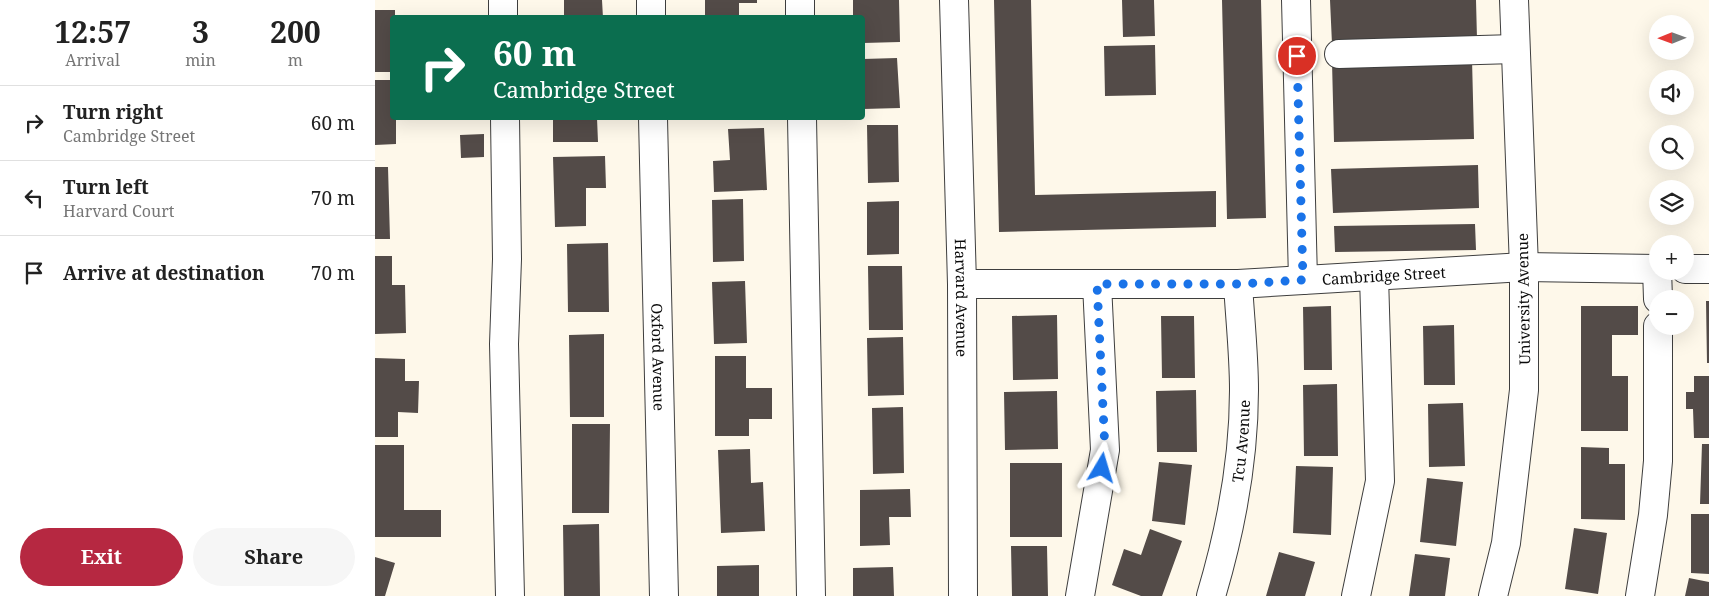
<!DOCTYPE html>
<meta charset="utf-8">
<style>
:root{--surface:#fff;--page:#f6f6f6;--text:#222;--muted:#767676;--line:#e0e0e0;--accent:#b62841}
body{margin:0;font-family:"Noto Serif",serif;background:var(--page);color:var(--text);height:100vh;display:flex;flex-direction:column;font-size:19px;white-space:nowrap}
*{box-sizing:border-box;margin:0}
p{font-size:16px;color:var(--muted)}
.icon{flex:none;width:28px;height:28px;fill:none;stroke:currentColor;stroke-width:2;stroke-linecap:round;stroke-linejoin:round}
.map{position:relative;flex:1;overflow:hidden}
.sheet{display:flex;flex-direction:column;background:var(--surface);width:375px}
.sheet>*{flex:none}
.hud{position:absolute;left:15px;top:15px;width:475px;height:105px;border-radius:5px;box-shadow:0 5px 20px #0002;background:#0b6e4f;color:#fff;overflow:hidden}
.needle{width:32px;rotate:269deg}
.tools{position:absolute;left:1274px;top:15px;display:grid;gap:10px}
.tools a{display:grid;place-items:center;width:45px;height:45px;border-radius:50%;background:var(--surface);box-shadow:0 5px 20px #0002;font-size:25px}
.pin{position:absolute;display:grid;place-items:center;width:42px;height:42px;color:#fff;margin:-21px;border:2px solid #fff;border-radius:50%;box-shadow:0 1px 5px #0007}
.me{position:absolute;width:55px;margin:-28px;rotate:7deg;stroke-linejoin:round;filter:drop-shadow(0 0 4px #0008)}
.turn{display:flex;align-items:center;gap:18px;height:105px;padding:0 20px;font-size:22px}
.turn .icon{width:65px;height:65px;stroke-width:2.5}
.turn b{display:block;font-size:35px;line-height:42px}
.eta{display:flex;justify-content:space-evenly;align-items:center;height:85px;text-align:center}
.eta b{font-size:30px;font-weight:700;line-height:35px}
.action{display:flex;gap:10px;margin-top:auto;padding:10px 20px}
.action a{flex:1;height:58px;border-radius:30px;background:var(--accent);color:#fff;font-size:20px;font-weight:700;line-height:58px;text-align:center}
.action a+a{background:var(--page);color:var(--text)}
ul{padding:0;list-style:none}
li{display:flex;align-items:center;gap:15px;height:75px;padding:0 20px;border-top:1px solid var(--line)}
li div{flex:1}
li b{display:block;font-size:19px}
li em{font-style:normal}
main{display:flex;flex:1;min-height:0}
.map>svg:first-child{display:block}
.building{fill:#534b48}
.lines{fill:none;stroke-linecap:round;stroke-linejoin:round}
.minor-casing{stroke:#3e3e3e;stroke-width:30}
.minor{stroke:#fff;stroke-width:28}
.route{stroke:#1a73e8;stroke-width:9;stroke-dasharray:0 16.2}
.labels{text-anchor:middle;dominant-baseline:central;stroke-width:5;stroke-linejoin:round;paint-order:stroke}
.street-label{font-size:15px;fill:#0b0b0b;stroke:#fff}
</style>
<main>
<section class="sheet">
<div class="eta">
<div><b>12:57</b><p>Arrival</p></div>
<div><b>3</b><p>min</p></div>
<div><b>200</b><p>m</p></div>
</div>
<ul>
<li><svg class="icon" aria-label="right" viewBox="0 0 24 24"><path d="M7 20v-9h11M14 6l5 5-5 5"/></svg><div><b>Turn right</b><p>Cambridge Street</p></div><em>60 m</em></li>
<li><svg class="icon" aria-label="left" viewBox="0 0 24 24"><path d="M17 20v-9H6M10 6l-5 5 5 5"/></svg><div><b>Turn left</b><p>Harvard Court</p></div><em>70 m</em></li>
<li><svg class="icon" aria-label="arrive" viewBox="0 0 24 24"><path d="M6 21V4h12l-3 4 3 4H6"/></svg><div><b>Arrive at destination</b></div><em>70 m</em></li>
</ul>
<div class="action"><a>Exit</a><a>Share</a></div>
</section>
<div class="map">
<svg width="1334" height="596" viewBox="0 0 1334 596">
<rect width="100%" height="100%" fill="#fef8ea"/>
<!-- building -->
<path class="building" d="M189,0H227L228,18H189Z
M330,0H382V3H364V18H330Z
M478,0H524L525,42L488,43V18H478Z
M619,0H656L660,195L841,191V227L624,232Z
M747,0H779L780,36L748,37Z
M847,0H886L891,218L852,219Z
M955,0H1101L1102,39L957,44Z
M0,10H20V18H18V72H0Z
M780,45L781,95L730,96L729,46Z
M522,58L525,108L488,109V59Z
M1097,59L1099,139L959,142L957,62Z
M0,80H18V118H21V144L0,145Z
M178,118H222L223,142H178Z
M492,125H523L524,182L493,183Z
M389,128L392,190L339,192L338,161L355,160L353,129Z
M109,134V157L86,158L85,135Z
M230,156L231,188H211V226L180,227L178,157Z
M1103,165L1104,208L958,213L956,169Z
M0,167H13L15,239H0Z
M368,199L369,261L338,262L337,200Z
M524,201V254L492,255V202Z
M1100,224L1101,250L960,252L959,226Z
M233,243L234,312H193L192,244Z
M0,256H17V285H30L31,333L0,334Z
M493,266H527L528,330H494Z
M370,281L372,343L339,344L337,282Z
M1331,301H1334V363H1332Z
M956,306L957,370H929L928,307Z
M1206,306H1263V335H1237V376H1253V431H1206Z
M682,315L683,379L638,380L637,316Z
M786,316H819L820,378H787Z
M1079,325L1080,385H1049L1048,326Z
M229,334V417H195L194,335Z
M528,337L529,395L493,396L492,338Z
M340,356H371V388H397V419H374V436H340Z
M0,358L30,359V381H44L43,413L23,412V437H0Z
M1319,376H1334V438H1319L1318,409H1311V392H1319Z
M962,384L963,456H929L928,385Z
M821,390L822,452H782L781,391Z
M682,391L683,449L630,450L629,392Z
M1088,403L1090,466L1054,467L1053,404Z
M528,407L529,473L498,474L497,408Z
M197,424H235L234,513H197Z
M1327,444H1334V504H1325Z
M0,445H29V510H66V537H0Z
M1206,447L1234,448V464H1250V520L1206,519Z
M375,449L376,483L388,482L390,531L346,533L343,450Z
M784,462L817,465L810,525L777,521Z
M635,463H687V537H635Z
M921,466L958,467L956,535L918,533Z
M1052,478L1088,482L1081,546L1045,542Z
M535,489L536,517H514L515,545L485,546V490Z
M1316,514H1334V574L1316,573Z
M224,524L225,596H189L188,525Z
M1199,528L1232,533L1223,594L1190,589Z
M775,529L807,541L787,596H766L737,585L749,549L766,555Z
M636,546H672L673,596H637Z
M904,552L940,562L930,596H891Z
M1040,554L1075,558L1070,596H1034Z
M0,557L20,563L10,596H0Z
M384,565V596H342V566Z
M518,567L519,596H478V568Z
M1314,578L1334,582V596H1310Z"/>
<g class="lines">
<!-- minor casing -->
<g class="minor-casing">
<g id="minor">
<path d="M128,0V18"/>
<path d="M276,0V18"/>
<path d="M425,0V18"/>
<path id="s1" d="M579,0L587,284L588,596"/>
<path d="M921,0L928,280"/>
<path d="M964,54L1140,49"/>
<path d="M130,118L132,259L129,344L135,596"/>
<path id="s2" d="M278,118L289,596"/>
<path d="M427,118L436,596"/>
<path d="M1282,269L1283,299"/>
<path d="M1310,269H1334"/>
<path id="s3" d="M587,284H863L1149,267L1282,269"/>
<path d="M705,596L730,450L722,284"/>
<path id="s4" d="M836,596C856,529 869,460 869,390C869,355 865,319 863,284"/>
<path d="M981,596L1005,481L999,276"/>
<path d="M1118,596L1131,543L1149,390V267L1139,0"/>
<path d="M1265,596L1278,515L1283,461V326"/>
</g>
</g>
<!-- minor -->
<use href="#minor" class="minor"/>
</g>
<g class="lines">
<!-- route -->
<path class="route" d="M727,468L730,450L722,284H864L928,280L922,56"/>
</g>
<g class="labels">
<!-- street labels -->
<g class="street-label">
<text stroke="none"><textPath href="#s3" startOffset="422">Cambridge Street</textPath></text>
<text stroke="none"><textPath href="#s1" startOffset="298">Harvard Avenue</textPath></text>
<text transform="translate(1148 299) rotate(-91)">University Avenue</text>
<text stroke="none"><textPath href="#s2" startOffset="239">Oxford Avenue</textPath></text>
<text stroke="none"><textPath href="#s4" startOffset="158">Tcu Avenue</textPath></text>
</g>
</g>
</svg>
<div class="tools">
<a><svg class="needle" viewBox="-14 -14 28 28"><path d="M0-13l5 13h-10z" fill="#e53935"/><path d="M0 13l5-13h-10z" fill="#767676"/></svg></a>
<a><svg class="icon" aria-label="sound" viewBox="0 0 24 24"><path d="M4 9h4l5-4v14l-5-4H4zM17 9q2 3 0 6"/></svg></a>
<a><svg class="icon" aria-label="search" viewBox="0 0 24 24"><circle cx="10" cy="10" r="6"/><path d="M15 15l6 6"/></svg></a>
<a><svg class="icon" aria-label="layers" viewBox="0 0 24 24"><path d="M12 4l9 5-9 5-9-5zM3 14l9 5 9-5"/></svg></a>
<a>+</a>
<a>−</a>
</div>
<div class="pin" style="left:922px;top:56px;background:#d93025"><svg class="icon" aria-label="arrive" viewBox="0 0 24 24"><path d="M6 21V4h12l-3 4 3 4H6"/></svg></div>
<svg class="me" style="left:727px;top:468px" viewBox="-20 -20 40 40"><path d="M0-17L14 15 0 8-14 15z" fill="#1a73e8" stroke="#fff" stroke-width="4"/></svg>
<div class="hud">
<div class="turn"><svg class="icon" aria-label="right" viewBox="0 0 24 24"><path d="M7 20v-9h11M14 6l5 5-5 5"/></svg><div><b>60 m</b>Cambridge Street</div></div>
</div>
</div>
</main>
